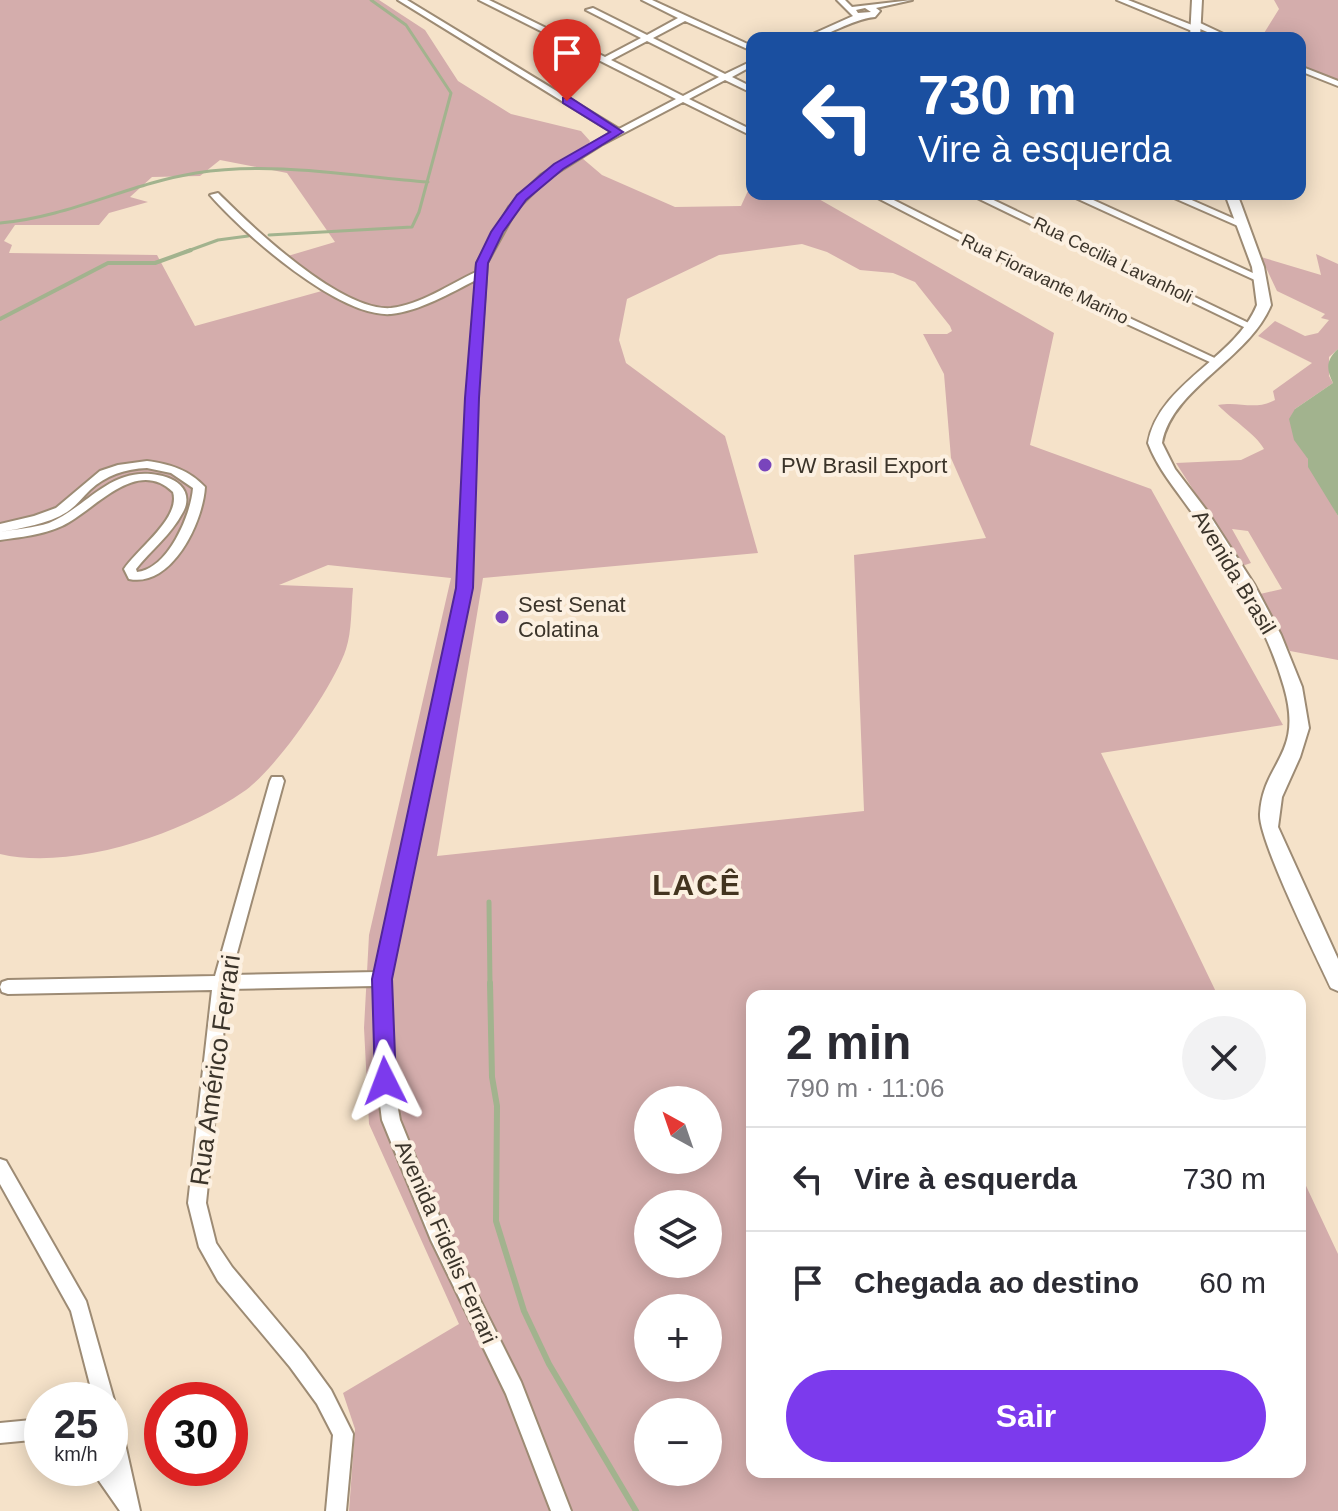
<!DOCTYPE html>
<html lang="pt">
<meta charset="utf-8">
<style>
:root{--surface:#fff;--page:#f2f2f3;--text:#2b2b33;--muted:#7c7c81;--line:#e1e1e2;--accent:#7c3aed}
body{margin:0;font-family:Helvetica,sans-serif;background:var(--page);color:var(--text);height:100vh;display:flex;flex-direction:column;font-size:30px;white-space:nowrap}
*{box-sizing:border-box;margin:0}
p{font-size:26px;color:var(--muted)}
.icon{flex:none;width:44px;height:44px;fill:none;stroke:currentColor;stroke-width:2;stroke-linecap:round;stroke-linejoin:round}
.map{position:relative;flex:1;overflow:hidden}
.side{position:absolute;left:746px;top:990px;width:560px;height:488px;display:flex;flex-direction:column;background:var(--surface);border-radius:16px;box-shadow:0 4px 20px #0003}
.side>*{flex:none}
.hud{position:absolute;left:746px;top:32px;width:560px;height:168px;border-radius:16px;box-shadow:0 4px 20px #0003;background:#1a4fa0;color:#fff;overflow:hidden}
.needle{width:52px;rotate:320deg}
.controls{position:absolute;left:634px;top:1086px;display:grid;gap:16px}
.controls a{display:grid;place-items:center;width:88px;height:88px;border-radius:50%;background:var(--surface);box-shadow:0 4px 20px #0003;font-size:40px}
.speed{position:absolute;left:24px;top:1382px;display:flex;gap:16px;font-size:40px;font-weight:700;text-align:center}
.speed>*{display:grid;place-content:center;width:104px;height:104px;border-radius:50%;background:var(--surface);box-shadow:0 4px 20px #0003;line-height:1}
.speed small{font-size:20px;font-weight:400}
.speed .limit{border:12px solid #d22;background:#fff;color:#111}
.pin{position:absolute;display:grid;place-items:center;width:68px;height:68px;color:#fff;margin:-82px -34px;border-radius:50% 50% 50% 0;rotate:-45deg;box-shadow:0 0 8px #0007}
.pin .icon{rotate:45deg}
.me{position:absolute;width:88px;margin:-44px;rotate:357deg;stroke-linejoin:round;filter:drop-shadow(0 0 6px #0008)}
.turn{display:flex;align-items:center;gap:28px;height:168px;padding:0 40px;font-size:36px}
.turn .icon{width:104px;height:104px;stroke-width:2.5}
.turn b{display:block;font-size:56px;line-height:68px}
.round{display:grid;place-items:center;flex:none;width:84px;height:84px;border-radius:42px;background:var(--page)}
.overview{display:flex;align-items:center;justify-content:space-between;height:136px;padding:0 40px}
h1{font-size:48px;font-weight:800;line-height:60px}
.primary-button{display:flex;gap:16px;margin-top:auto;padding:16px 40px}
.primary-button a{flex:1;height:92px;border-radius:48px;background:var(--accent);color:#fff;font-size:32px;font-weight:800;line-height:92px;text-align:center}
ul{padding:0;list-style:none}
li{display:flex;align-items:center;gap:24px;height:104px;padding:0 40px;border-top:2px solid var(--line)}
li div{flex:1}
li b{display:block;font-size:30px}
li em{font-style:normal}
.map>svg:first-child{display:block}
.green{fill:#d4adac;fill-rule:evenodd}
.water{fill:#a2b38e}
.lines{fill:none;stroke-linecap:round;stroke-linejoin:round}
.stream-far3{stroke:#a2b38e;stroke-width:3}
.stream-far2{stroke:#a2b38e;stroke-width:4}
.stream-far1{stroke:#a2b38e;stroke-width:5}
.stream{stroke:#a2b38e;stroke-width:6}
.street-casing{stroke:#9d8b74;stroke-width:4}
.secondary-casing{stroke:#9d8b74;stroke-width:4}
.street{fill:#fff;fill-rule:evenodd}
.secondary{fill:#fff;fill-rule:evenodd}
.route{fill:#7c3aed;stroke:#51269a;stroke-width:2}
.poi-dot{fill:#7945bc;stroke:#fcf0e1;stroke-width:3}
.labels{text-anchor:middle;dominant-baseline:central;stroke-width:8;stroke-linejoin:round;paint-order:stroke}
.far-street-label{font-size:18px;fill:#3b342a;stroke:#fcf0e1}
.poi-label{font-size:22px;fill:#3b342a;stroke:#fcf0e1;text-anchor:start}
.street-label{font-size:22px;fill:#3b342a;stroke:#fcf0e1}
.near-street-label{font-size:26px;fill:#3b342a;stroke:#fcf0e1}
.district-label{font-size:30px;font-weight:bold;letter-spacing:2px;fill:#43341f;stroke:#fcf0e1}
</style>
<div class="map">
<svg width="1338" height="1511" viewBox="0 0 1338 1511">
<rect width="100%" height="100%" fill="#f5e2c9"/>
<!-- green -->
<path class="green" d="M0,0H379L425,30L458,81L511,114L581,131L590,141L582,158L602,175L675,207L741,206L752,182V194H810L1054,333L1030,445L1151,489L1283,725L1101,753L1218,996H752V1472H1300V1173L1338,1254V1511H349L355,1429L343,1393L459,1324L369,1124L364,1028L369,935L451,578L328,565L279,585L353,588C351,608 352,631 346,649C334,686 275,771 243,792C183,834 72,871 0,854ZM220,160L287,173L335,242L281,258L329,289L195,326L157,255L9,253L12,245L4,241L15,225H99L109,213L148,202L130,197L152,177L200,176ZM802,244L827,252L860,270L893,273L915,282L950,326L952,331L947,334H923L944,374L951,458L986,538L854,555L864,811L437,856L483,578L758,553L725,436L626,363L619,340L627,299L719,255ZM648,1100H708V1160H648ZM648,1204H708V1264H648ZM648,1308H708V1368H648ZM648,1412H708V1472H648Z
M1274,0H1338V82L1300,66V38H1261L1279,9Z
M1316,254L1338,264V349L1329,357V376L1333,383L1295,409L1308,459L1338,516V660L1290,651L1260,594L1282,589L1248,531L1232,529L1251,563L1242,566L1176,463L1241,460L1264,449C1256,434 1231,419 1218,405C1241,401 1253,411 1275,400L1273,391L1312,363L1258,336L1275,321L1305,336L1318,333L1329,320L1321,318L1325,314L1277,291L1261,257L1321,275Z"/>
<!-- water -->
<path class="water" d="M1338,349V516L1308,467V459L1294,440L1289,419L1295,409L1333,383C1326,369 1326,360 1338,349Z"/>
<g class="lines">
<!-- stream-far3 -->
<path class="stream-far3" d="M0,223C69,217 128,184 196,173C272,161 351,176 428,182
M269,235L412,227L419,212L451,93L406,25L371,0
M185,252L218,240L248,236"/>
<!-- stream-far2 -->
<path class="stream-far2" d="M0,319L108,263H155L191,250"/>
<!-- stream-far1 -->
<path class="stream-far1" d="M489,902L490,985"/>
<!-- stream -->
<path class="stream" d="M490,983L492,1077L497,1106L496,1221L524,1311L549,1364L636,1511"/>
<!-- street casing -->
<g class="street-casing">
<path id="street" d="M398,0H407L619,129L676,99L479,0H489L605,57L641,38L586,10L593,8L647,35L678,18L642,0H652L752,46V51L685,21L653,38L725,74L752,61V66L732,77L752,87V93L725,80L689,99L752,130V136L683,102L601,145L547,179L516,210L487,263L477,398L470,588L390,979L393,1081L400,1120L444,1228L521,1382L571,1511H551L506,1394L431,1240L382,1120L377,1081L374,986L228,989L206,1203L216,1243L232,1267L304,1353L331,1390L353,1434L346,1511H326L333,1435L317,1404L290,1367L218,1281L199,1247L188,1203L212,990L8,994L2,992L0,987L2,982L8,980L215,976L270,781L272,777H282L284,781L231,975L376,972L458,588L467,398L476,280C450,293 420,311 391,314C339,318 243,233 210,195L218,193C252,227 341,312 391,308C420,305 450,284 476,272L477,263L509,207L541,175L612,132ZM647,41L719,77L683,96L611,60Z
M837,0H845L852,7L912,0L876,8L880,11L875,17C850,19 829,38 804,38L853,16ZM865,8L871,12L858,13L856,10Z
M1117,0H1128L1192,25V22H1198L1232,38H1221L1198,28V31H1192Z
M1300,66L1338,81V86L1300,71Z
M870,194H882L1089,299L1221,361L1216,364L1212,363L1081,303Z
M969,194H981L1257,327L1252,330L1248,329Z
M1067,194H1080L1266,279L1257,281Z
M1165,194H1178L1246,224L1238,226Z
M147,461C170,464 189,470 205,487C203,522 172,588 129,579L124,569C138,548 181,518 173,492C136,456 94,511 62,526C43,535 20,537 0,540V524L34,516L56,508L100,471L118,465ZM147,468L171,473L193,488C191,515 168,569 137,572L136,569C151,550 171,535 183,512C188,503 188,493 180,485C173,478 161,475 151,474C108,470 85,508 49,523C34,528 16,529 0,532C22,528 48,524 67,512C76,506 82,498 90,490C106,475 125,469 147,468Z
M0,1159L6,1161L86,1301L114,1400L111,1407L110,1400H94L71,1311L0,1184Z
M110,1411L117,1414L120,1421L140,1511H120L90,1468H110Z
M42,1419V1439L0,1443V1423Z"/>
</g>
<!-- secondary casing -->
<g class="secondary-casing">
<path id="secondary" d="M1192,0H1202L1200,38H1190Z
M1225,194H1237L1241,204L1264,267L1271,305C1249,359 1172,388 1162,443L1175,469L1207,511L1254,584L1281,635L1302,687L1309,728L1300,757L1282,797L1278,827L1338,959V991L1331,988C1317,958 1258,839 1260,814C1263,761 1304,756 1284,687C1267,627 1232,571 1197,520C1180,494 1159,472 1148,443C1159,383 1235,359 1257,305L1252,267Z"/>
</g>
<!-- street -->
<use href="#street" class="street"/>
<!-- secondary -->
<use href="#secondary" class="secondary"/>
</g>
<!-- route -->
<path class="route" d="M563,98H571L623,132L563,169L526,200L503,232L488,263L479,398L473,588L392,979L396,1081L393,1088L385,1091L378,1088L375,1081L372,979L456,588L465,398L476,263L491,232L517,195L554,164L610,132L563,103Z"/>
<!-- markers -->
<g class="poi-dot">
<circle cx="765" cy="465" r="8"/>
<circle cx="502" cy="617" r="8"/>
</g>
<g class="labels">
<!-- far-street labels -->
<g class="far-street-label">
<text transform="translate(1113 260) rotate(26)">Rua Cecilia Lavanholi</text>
<text transform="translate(1045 279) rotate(26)">Rua Fioravante Marino</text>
</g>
<!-- poi labels -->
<g class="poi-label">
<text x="781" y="465">PW Brasil Export</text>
<text x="518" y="604">Sest Senat<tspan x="518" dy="25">Colatina</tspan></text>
</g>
<!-- street labels -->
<g class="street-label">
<text transform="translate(1234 572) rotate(59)">Avenida Brasil</text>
<text transform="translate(446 1242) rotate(66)">Avenida Fidelis Ferrari</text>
</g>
<!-- near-street labels -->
<g class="near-street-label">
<text transform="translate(215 1070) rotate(-82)">Rua Américo Ferrari</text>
</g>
<!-- district labels -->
<g class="district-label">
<text x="697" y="884">LACÊ</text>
</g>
</g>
</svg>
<div class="controls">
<a><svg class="needle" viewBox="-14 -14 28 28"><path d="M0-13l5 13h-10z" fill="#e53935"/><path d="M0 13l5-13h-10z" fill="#7c7c81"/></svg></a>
<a><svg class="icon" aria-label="layers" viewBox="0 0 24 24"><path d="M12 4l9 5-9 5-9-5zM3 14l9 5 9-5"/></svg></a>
<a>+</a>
<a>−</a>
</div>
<div class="speed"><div>25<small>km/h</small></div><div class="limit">30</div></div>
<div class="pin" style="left:567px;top:101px;background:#d93025"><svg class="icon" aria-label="arrive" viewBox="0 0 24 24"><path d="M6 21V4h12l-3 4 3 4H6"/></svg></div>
<svg class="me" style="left:385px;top:1081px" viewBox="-20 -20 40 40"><path d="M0-17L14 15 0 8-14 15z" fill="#7c3aed" stroke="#fff" stroke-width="4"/></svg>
<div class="hud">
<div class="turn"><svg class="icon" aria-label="left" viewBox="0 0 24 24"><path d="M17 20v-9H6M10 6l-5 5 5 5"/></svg><div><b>730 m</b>Vire à esquerda</div></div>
</div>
<section class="side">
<div class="overview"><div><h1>2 min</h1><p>790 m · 11:06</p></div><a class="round"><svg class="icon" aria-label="close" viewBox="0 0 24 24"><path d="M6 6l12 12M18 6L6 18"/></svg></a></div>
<ul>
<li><svg class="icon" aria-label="left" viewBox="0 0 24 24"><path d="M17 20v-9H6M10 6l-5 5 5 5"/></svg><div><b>Vire à esquerda</b></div><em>730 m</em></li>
<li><svg class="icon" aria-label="arrive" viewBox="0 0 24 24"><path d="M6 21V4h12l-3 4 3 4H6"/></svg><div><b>Chegada ao destino</b></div><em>60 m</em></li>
</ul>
<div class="primary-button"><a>Sair</a></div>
</section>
</div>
